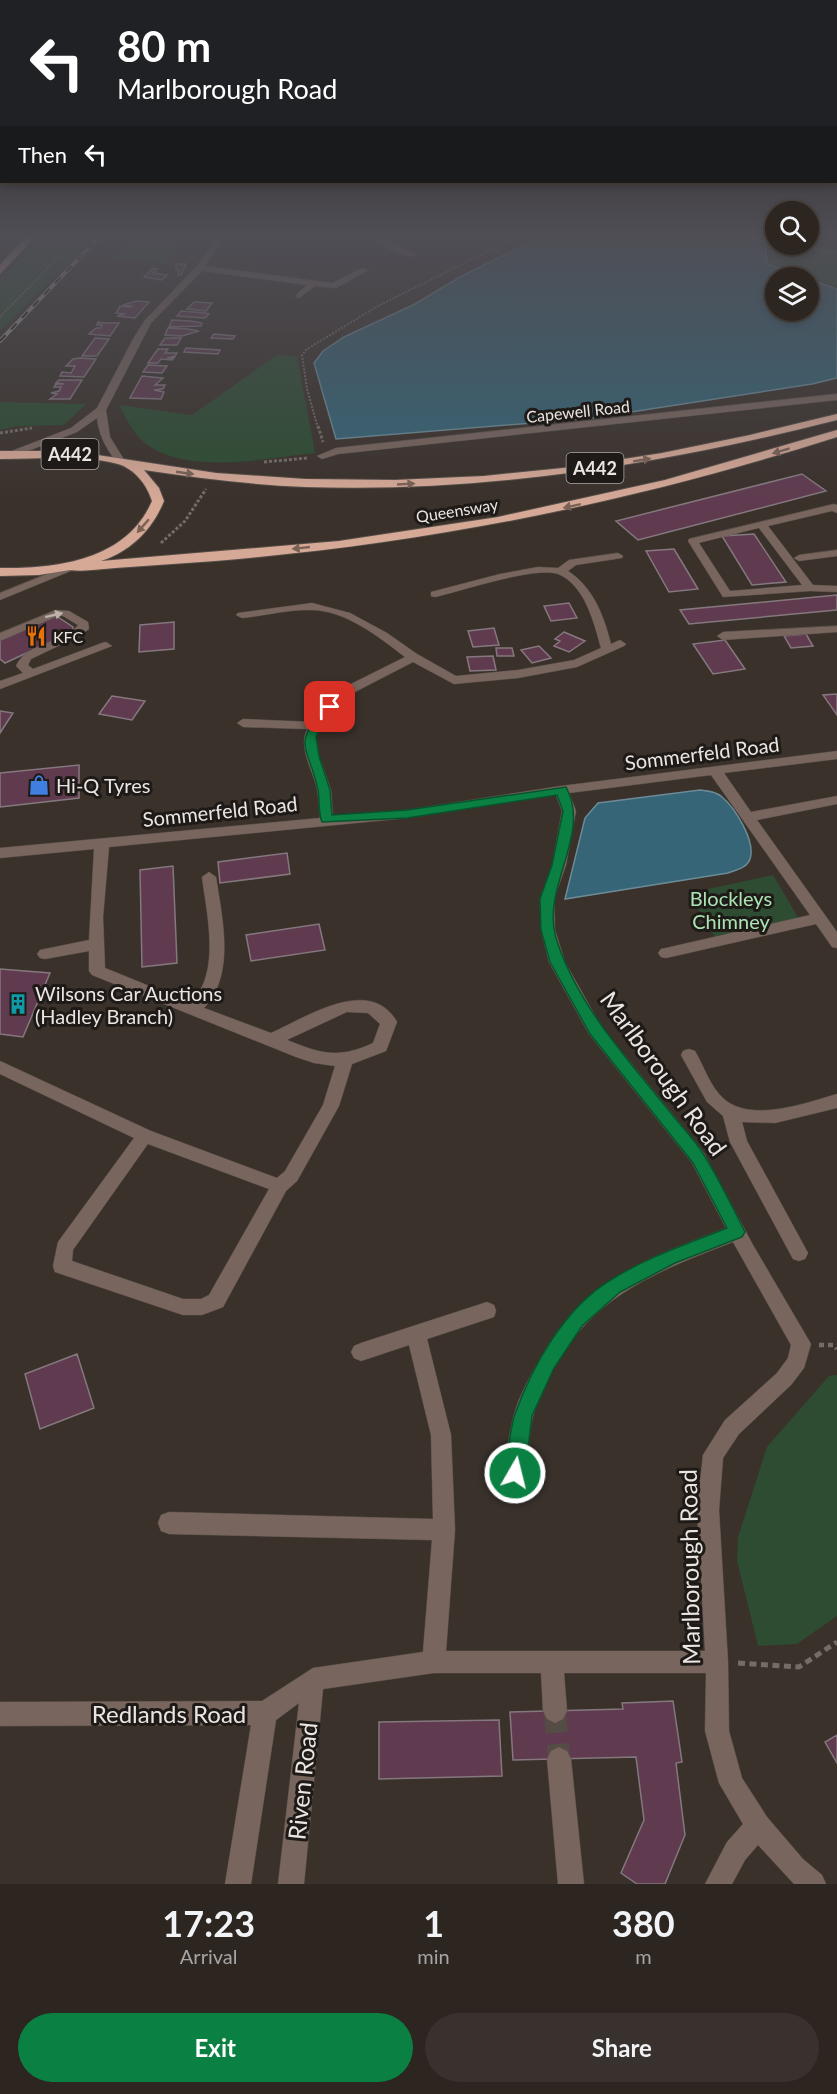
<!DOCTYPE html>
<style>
:root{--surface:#2c2520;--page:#38312d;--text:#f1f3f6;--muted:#a6a5a5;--line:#48423e;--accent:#0b8043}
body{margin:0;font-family:Lato,sans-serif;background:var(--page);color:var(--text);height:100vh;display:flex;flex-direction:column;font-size:22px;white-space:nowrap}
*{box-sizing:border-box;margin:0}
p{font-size:20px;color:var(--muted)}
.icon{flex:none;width:33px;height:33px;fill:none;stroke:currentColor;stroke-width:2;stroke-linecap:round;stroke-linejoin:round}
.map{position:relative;height:1884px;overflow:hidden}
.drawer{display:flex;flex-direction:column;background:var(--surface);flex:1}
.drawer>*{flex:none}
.banner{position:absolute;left:0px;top:0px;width:837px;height:183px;box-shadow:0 3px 9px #0003,0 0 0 2px var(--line);background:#202124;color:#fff;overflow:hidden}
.fabs{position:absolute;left:765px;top:201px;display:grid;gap:12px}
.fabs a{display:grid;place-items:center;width:54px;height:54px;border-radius:50%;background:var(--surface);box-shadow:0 3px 9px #0003,0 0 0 2px var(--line);font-size:30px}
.pin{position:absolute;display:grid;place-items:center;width:51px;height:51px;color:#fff;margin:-26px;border-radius:12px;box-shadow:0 3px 9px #0006}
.me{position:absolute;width:66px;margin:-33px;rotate:8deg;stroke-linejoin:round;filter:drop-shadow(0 0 4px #0008)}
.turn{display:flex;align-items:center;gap:21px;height:126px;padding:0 18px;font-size:27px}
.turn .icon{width:78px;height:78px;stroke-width:2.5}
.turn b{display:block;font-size:42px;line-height:51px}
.then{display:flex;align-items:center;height:57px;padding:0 18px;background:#0003;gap:12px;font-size:22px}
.eta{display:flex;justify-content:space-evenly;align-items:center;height:102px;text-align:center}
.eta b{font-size:36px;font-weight:700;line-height:42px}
.cta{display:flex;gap:12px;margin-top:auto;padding:12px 18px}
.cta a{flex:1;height:69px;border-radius:36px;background:var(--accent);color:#fff;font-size:24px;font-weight:700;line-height:69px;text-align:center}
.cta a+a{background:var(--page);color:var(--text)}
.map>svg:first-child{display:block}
.green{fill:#2d4c32}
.water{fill:#356577;stroke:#6c8b97;stroke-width:1.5}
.building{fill:#603b4f;stroke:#84787e;stroke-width:1.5}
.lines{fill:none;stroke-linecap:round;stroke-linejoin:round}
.minor-tunnel{stroke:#554c46;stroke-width:22;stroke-dasharray:22 11;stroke-linecap:butt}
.minor-casing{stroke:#564e48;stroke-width:1}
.highway-casing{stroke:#564e48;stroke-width:2}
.path-far3{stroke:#746c67;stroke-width:2;stroke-dasharray:2 1.5;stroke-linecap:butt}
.path-far2{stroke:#746c67;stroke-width:3;stroke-dasharray:3 2;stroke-linecap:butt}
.path-far1{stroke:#746c67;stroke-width:4.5;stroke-dasharray:5 4;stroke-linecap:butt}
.path{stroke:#746c67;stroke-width:5;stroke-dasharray:7 4.5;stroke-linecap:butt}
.minor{fill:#78655e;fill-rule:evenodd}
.highway{fill:#d6a997;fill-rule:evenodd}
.rail-casing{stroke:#a19a96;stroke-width:4}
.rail{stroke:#1e1a17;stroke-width:2;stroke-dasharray:8;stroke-linecap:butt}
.oneway{fill:#7a6257}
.oneway2{fill:#bdb2ad}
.route{fill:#0b8043;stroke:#07532c;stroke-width:1.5}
.labels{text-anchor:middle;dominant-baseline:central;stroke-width:6;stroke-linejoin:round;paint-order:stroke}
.far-street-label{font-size:16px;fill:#ebe5e2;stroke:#1e1a17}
.far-poi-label{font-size:16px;fill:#ebe5e2;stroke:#1e1a17;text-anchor:start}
.shield{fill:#1e1a17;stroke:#aea8a5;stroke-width:1.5}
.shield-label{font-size:18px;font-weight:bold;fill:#ebe5e2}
.street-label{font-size:20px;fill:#ebe5e2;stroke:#1e1a17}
.poi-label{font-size:20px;fill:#ebe5e2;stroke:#1e1a17;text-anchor:start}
.park-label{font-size:20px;fill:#abe4b3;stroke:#1e1a17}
.near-street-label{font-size:24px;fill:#ebe5e2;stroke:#1e1a17}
</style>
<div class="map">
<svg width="837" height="1884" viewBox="0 0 837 1884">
<rect width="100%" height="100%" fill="#3a312b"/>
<!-- green -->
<path class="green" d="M41,237H94L0,331V279Z
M775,237L776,244H808L809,242L837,250V287L770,263L766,239Z
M128,241L182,243L168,263L111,260Z
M277,355L297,356L315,453C265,458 187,476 145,443C133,434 126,418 119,405L192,415Z
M0,402H1L86,404L64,425L17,426L0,430Z
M773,875L799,919L716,939L689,893Z
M837,1375V1616L797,1644L758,1646L737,1561L738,1537L767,1447L829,1376Z"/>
<!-- water -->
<path class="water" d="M540,237H760L765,240L767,264L806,277L776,278V310H808L809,279L837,289V378L812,384L592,418L336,439L314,363L323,351L344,337L415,304L460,277Z
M700,790C707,791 716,791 722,797C735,808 756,841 750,859C747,868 736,870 728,873L565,899L585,818L598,803Z"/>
<!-- building -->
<path class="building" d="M176,264H186L181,275H178L179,270H176Z
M152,269H157L153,273L167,275L162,280L144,277Z
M136,301L149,302L135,318L117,316L125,314L116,313L120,306L130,307L132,306L123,305Z
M194,302L212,303L206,311L187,309Z
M181,311L205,313L209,314L205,318L177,316Z
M172,320L191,321L202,323L201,326L169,327Z
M98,322L104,323H119L110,336L89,334L96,328H101L102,325H97Z
M168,328L188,329L199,331L182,336L165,335Z
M214,334L235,336L233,339L211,338Z
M95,338L109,339L97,356H82Z
M165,338H181L177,345H160Z
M186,348L220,350L218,354L184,352Z
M158,349H168L165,353H177L175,356L167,358H174L172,360L161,359L158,363H148Z
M73,359L80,358L96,359L84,377L60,376L62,372L71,373L75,366H66Z
M148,365L167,366L162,373L143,372Z
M142,376L163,378L155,385H165L163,389L154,390L164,392L161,399L130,398Z
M59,380H82L70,399H50L57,394L51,393L59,391L61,387H54L56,384H64L56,383Z
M802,474L826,491L638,540L616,521Z
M754,534L786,582L752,585L722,536Z
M674,549L698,589L669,592L646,551Z
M837,595V610L689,624L680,610Z
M569,603L577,618L551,621L544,606Z
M55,615L73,627L72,632L5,663L0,659V640Z
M174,622V649L139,652L140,625Z
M494,628L499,645L473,647L468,631Z
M564,632L585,641L569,652L554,646L560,641L555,639Z
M806,634L813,646L791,648L784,636Z
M725,640L745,669L713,674L693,644Z
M539,646L551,658L532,663L521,650Z
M496,648H512L514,656H497Z
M493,656L496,670L470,671L467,657Z
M837,694V715L823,695Z
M112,696L145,701L132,720L99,714Z
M0,711L13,713L0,733Z
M79,765V798L0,807V773Z
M287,853L290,874L220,883L218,862Z
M173,866L177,963L142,967L140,870Z
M319,924L325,950L251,961L246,935Z
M0,969L50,973L23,1037L0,1034Z
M77,1354L94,1408L40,1429L25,1374Z
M673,1701L682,1762L676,1763L685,1835L665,1884H637L621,1873L644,1820L636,1757L513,1760L510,1712L623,1709L622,1703Z
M499,1720L502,1776L379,1779V1722Z
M837,1735V1763L825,1742Z"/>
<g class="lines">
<!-- minor-tunnel -->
<path class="minor-tunnel" d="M555,1711L559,1759"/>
<!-- minor casing -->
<g class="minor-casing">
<path id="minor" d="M218,237H225L205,266L332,283L362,268L369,270L336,288L315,286L299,298L295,296L307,285L202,271L151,323L106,410L110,437L125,461L123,463H117C106,448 99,436 97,418L77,432L15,456H9V452L71,428L97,408L133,339L145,320L197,266Z
M371,237H380L416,255C405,261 380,245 371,237Z
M837,394V400L338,454L322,459L317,456L336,448Z
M834,504L837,505V513L832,511L768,526L813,585L837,586V592L810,591L723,597L688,541L689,539ZM759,528L802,585L730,591L699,543Z
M837,550V556L799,561L794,558L799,555Z
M618,553L623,556L622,558L576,565L568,571C593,587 604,616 611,644L620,640L626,644L624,646L577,667L518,678L454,684L413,662L351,694L321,727L316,737L319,756L331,790L333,817L407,810L561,786L837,751V759L724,773L751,812L837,796V804L757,820L837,932V948L832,947L816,924L666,958L661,957L658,953L661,949L666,948L810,915L711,775L569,793L576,811L566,865L554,899L555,930L565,962L601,1026L704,1153L753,1245L811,1344L804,1368L791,1385L739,1434L723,1458L719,1510L728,1662L729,1731L742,1778L767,1817L803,1859L822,1875L826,1884H794L758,1845L745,1860L732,1884H705L727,1842L743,1824L719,1783L705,1731L706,1673H564L567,1711L563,1719L555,1723L547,1719L543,1711L541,1673H434L323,1689L304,1884H278L299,1703L276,1720L251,1884H225L251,1725L0,1726V1702L262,1701L313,1668L423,1652L432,1540L169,1534L161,1531L158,1523L161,1515L169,1512L433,1519L431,1435L409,1345L361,1361L354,1358L351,1352L354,1346L361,1343L487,1302L494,1305L496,1311L494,1317L427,1339L451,1435L455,1530L446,1651H705L697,1510L703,1455L725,1420L777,1373L788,1358L791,1345L733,1242C636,1279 571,1307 534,1413C527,1435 531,1459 522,1480L515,1483L508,1480L505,1473C507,1456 508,1439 512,1423C516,1402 527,1382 537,1364C583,1279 641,1261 726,1228L692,1163L589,1034L549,962L541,930L540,899L552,865L562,811L556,795L407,818L109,847L103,917L105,968L191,1003C221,972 207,916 202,877L209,872L216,877C222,918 236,974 204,1008L271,1033C305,1018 370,974 397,1022L386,1051L352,1064L339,1106L297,1181L286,1191L223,1307L202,1315H183L55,1272L53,1266L58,1242L134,1138L0,1074V1061L151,1131L277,1178L285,1171L323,1105L335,1066L314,1063L296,1057L92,975L89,971V951L45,959L40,958L37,954L40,950L89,940L94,849L0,858V848L320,818C319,809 319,798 317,789C313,770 298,748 307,729L243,727L237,723L243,719L312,722L343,688L405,657C379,637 345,610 311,610C289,609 264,616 242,618L236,615L238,613L312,603L350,613L387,633L417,654L456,676L518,670L574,660L601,648C594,623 585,585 558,574C535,566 461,591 435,597L431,596V592L500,574L538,567L558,568L569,560ZM347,1012L368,1013L380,1024L373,1043C339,1059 321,1054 287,1040ZM148,1144L269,1189L209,1295L201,1299H183L72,1261L73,1250Z
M69,565L74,568L73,570L0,600V593Z
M56,610L69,611L88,622L89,629L79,636L31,659L28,665L33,669L102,643L106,642L112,646L0,689V681L23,673L16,666C27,641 63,645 78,625L63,616H58L0,641V633Z
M837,626V632L723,640L717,636L723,632Z
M689,1049L695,1051C704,1066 710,1087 724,1099C751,1123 806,1103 837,1094V1108L775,1123L742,1122L747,1141L808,1253L805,1259L799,1261L793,1259L730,1142L723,1116L707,1102L681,1055L683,1051Z
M559,1747L567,1751L571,1759L584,1884H558L547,1759L551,1751Z"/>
</g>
<!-- highway casing -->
<g class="highway-casing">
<path id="highway" d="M26,237H35L0,274V265Z
M837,414V420C663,464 487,493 306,487C252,485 198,478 144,470L159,488L164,501C152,530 131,551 101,561L339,541L498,517L665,480L837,430V437C629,503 432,543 215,561C182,563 148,566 115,568C101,569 84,572 70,570L39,575L0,576V568C57,569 127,560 152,501C147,485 135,469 118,464C81,454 38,459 0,459V451H71L216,473L305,479L395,480L484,476L573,467L662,453L750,435Z"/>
</g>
<!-- path-far3 -->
<path class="path-far3" d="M804,244L825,252H837
M0,317L78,237
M318,428L307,389L302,355L307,349L378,306L516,237"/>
<!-- path-far2 -->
<path class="path-far2" d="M318,426L323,442
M0,433L32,428
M264,462L308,458
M161,543L185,521L206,489"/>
<!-- path-far1 -->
<path class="path-far1" d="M819,1345H834L837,1349"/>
<!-- path -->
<path class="path" d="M738,1663L799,1667L837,1642"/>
<!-- minor -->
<use href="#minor" class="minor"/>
<!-- highway -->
<use href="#highway" class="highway"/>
<!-- rail casing -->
<g class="rail-casing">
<path id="rail" d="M0,341L99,237"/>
</g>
<!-- rail -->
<use href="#rail" class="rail"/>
</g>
<!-- one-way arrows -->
<defs><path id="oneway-solid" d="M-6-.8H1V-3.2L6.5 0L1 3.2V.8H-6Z" transform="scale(1.5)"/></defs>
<g class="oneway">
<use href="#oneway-solid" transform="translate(781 451) rotate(163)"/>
<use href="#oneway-solid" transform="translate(642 460) rotate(-9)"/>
<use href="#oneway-solid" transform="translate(185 473) rotate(8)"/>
<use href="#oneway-solid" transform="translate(406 484) rotate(-3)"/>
<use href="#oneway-solid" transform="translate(572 506) rotate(168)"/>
<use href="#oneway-solid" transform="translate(143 526) rotate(131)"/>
<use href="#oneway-solid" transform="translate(301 548) rotate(174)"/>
</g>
<use class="oneway2" href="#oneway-solid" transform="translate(54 615) rotate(-14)"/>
<!-- sky -->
<linearGradient id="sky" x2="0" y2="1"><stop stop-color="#201b18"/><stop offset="0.47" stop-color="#4f4e55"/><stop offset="1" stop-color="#4f4e55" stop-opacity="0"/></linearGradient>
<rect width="837" height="501" fill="url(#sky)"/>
<!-- route -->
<path class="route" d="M330,704L336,707L320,727L316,737L319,756L330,790L332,815L407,810L566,787C592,834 541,887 556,938C577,1005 627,1058 670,1112C681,1126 695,1140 704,1155C719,1179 732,1206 745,1232L742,1237L675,1263L620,1292L582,1326L554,1368L532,1416L525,1473L522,1479L515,1482L508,1479L506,1473C508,1454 509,1432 515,1414C532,1366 565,1308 609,1281C645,1258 687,1244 727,1228L693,1163L590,1034L550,962L541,930L540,899L552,865L563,811L557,795L407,818L322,822C318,813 320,801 318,790C308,744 291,747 326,705Z"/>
<!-- icons -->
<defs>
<g id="restaurant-bare" transform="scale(1.62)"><path d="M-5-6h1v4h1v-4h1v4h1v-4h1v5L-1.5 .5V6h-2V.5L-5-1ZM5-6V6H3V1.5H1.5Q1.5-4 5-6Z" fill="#e8710a" stroke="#1e1a17" stroke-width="2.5" paint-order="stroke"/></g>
<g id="shop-bare" transform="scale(1.62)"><path d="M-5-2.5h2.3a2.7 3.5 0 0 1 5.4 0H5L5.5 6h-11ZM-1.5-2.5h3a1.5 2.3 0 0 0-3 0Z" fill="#3f7fe0" stroke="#1e1a17" stroke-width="2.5" paint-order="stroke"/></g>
<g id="building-bare" transform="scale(1.62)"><path d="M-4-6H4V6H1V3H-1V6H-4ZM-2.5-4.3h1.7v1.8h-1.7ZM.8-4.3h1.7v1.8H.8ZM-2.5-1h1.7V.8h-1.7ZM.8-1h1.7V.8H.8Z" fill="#0f9aa8" stroke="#1e1a17" stroke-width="2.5" paint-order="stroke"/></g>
</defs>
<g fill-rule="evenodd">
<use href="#restaurant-bare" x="36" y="636"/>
<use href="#shop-bare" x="39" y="785"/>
<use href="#building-bare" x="18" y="1004"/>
</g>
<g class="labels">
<!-- far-street labels -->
<g class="far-street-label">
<text transform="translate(578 411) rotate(-6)">Capewell Road</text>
<text transform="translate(457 510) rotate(-9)">Queensway</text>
</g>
<!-- far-poi labels -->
<g class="far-poi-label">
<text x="53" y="636">KFC</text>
</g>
<!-- shield labels -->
<g class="shield">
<rect x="41.5" y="439" width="57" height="30" rx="4.5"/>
<rect x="566.5" y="453" width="57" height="30" rx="4.5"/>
</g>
<g class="shield-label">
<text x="70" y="454">A442</text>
<text x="595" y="468">A442</text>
</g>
<!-- street labels -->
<g class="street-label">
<text transform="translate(702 753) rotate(-7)">Sommerfeld Road</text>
<text transform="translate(220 811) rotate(-6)">Sommerfeld Road</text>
</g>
<!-- poi labels -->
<g class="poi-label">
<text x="56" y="785">Hi-Q Tyres</text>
<text x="35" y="993">Wilsons Car Auctions<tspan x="35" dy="23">(Hadley Branch)</tspan></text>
</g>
<!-- park labels -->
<g class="park-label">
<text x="731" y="898">Blockleys<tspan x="731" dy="23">Chimney</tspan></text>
</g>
<!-- near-street labels -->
<g class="near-street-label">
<text transform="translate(664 1073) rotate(54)">Marlborough Road</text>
<text transform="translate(689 1567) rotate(-91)">Marlborough Road</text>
<text x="169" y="1713">Redlands Road</text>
<text transform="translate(302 1781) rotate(-84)">Riven Road</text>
</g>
</g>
</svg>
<div class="fabs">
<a><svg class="icon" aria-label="search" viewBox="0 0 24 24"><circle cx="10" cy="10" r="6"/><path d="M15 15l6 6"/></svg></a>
<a><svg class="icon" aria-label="layers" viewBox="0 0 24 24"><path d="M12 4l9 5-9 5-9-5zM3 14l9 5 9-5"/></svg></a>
</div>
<div class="pin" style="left:330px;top:707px;background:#d93025"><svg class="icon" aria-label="arrive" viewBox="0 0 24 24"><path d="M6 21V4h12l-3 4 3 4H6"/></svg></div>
<svg class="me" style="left:515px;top:1473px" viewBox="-20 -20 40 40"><circle r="17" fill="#0b8043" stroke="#fff" stroke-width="3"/><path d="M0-11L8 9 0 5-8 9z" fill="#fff"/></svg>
<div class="banner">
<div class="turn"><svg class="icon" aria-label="left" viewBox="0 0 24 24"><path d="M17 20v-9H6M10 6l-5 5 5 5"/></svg><div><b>80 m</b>Marlborough Road</div></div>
<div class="then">Then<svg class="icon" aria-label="left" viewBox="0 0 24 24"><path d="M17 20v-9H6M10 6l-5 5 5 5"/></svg></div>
</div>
</div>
<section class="drawer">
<div class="eta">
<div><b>17:23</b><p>Arrival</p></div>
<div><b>1</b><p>min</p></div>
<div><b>380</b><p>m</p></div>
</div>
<div class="cta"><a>Exit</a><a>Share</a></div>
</section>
